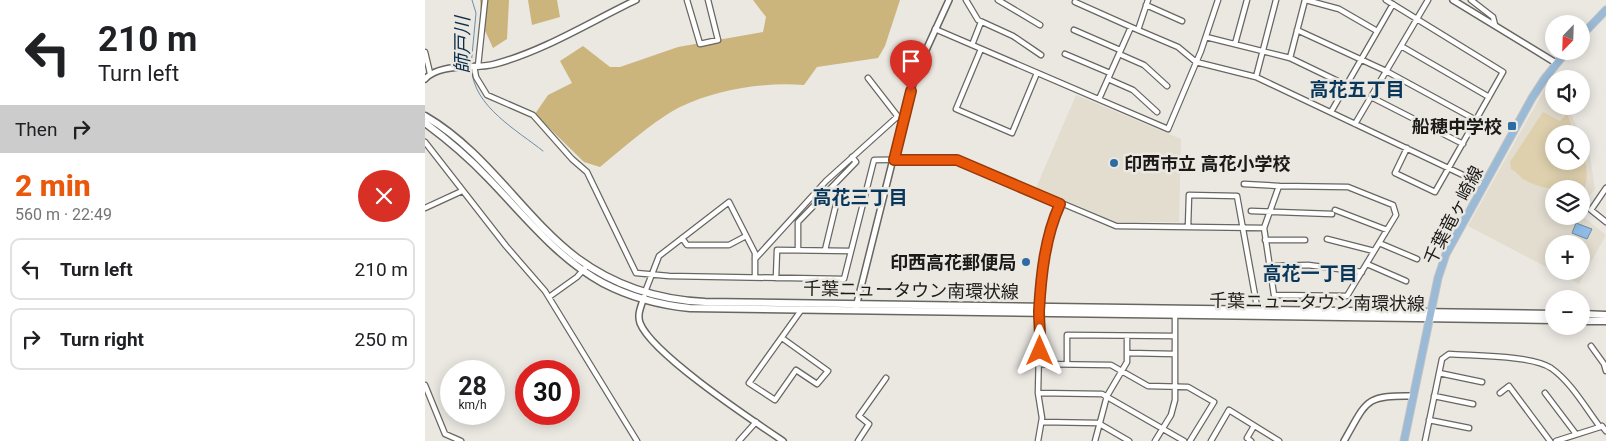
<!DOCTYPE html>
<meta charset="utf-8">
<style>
:root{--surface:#fff;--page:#f6f6f6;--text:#202124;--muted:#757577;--line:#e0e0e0;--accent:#ea580c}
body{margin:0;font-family:Roboto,"Noto Sans JP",sans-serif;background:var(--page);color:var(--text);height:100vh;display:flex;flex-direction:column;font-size:19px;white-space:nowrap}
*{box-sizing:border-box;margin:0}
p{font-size:16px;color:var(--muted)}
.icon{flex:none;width:28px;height:28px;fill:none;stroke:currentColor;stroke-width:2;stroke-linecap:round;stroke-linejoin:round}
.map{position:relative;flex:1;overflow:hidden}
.panel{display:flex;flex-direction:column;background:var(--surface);width:425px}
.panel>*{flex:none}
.guide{background:#fff;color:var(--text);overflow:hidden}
.needle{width:32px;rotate:203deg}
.buttons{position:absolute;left:1120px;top:15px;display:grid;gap:10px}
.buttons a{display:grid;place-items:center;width:45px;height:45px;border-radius:50%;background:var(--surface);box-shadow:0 2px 12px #0003;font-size:25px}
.speed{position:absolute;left:15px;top:360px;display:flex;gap:10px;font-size:25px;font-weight:700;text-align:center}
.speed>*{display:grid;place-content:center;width:65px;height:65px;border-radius:50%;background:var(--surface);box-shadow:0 2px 12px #0003;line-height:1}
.speed small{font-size:12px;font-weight:400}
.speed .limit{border:8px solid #d22;background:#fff;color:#111}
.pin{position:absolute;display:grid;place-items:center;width:42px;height:42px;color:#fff;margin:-51px -21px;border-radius:50% 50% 50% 0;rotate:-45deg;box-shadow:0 0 5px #0007}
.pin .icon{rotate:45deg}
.me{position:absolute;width:55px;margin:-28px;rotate:0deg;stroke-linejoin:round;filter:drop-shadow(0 0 4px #0008)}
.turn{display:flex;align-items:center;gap:18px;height:105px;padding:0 15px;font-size:22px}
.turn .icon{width:65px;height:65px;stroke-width:2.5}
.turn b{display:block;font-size:35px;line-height:42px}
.then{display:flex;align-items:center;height:48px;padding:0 15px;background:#0003;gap:10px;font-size:19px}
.round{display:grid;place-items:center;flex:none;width:52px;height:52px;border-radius:26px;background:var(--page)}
.overview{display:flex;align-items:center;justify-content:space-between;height:85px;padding:0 15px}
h1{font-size:30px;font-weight:800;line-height:38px;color:var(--accent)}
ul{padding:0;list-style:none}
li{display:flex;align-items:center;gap:15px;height:62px;margin:0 10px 8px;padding:0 5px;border:2px solid var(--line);border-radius:10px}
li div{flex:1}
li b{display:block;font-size:19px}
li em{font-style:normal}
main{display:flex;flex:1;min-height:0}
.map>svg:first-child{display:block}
.built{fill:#e2ddcf}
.green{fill:#ded0ad}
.forest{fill:#cbb57c}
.water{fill:#90bde8;stroke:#6d8caa}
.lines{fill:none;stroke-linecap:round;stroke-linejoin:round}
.stream{stroke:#6d8caa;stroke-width:1}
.minor-casing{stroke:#686660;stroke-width:7}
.tertiary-casing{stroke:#686660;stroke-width:8}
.secondary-casing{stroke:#686660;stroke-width:9}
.primary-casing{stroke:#c4c3c3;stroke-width:9}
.minor{stroke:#fff;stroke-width:4.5}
.tertiary{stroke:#fff;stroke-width:5}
.secondary{stroke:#fff;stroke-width:6}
.primary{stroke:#9bbad6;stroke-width:7}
.route-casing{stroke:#983908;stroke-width:12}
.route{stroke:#ea580c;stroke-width:9}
.poi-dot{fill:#2d6ca3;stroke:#ebe8e2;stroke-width:2}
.labels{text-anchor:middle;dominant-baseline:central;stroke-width:5;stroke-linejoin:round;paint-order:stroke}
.poi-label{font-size:18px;font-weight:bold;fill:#1b1a18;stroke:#ebe8e2;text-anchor:end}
.street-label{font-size:18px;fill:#1b1a18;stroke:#ebe8e2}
.water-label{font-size:19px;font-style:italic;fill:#0c2f4b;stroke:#ebe8e2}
.neighbourhood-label{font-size:19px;font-weight:bold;fill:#08375b;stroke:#ebe8e2}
</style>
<main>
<section class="panel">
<div class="guide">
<div class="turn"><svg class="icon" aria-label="left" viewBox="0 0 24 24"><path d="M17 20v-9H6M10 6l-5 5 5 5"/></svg><div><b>210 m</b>Turn left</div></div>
<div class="then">Then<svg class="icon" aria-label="right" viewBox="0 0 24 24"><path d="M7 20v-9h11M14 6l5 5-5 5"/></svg></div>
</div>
<div class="overview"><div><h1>2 min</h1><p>560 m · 22:49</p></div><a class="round" style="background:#d93025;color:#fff"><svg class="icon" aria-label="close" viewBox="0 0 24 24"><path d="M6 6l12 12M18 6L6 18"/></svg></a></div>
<ul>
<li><svg class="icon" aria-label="left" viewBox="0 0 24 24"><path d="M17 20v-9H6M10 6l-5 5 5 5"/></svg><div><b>Turn left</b></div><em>210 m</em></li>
<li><svg class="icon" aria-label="right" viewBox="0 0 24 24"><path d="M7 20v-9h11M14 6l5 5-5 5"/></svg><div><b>Turn right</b></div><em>250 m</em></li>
</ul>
</section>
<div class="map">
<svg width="1181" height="441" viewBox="0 0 1181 441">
<rect width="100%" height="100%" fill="#ebe8e2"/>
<!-- built -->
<path class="built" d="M1123,83L1129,86V106L1150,107L1146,114L1155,134H1129V161H1156V137L1165,156L1170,189L1156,208V189H1129V216L1156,215L1181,235L1154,284L1129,271H1156V244H1129V271L1043,226Z
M651,95L756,139L754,222H691L611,188Z"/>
<!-- green -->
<path class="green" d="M1118,112L1135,121L1142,114L1150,134H1129V161H1156V149C1162,163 1165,182 1156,195V189C1135,189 1118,191 1098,179C1094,176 1092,172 1086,169L1085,162Z"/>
<!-- forest -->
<path class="forest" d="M55,0H84L82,39L68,48L57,24Z
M103,0H132L135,17L107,25Z
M328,0H475L460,46L453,58L392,67L379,85C339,82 292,89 255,107C231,119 197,149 175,167L159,162L110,114L123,95L147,83L135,61L158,46L185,67H195L253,47L338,32L341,17Z"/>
<!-- water -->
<path class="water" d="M1151,223L1167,229L1162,239L1147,233Z"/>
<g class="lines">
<!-- stream -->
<path class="stream" d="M46,66L51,13L47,0
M47,70C48,106 93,131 118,151"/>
<!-- minor casing -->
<g class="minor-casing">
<path id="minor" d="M262,0L275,44L293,40L283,0
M541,0L553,20L588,36L616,55
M573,0L615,25
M881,0L914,9L952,31
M961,0L1078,72L1010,192L970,173L982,148
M1046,0L1068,17L1070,25
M650,2L706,27
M721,5L757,21
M510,29L743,129L776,51L793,0
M649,30L695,50
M713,30L723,0
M872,30L961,71L1051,120
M781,37L865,58L921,85
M810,44L822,0
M547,45L556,22
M976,46L1064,97
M556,49L531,109L587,133L612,73
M0,52L5,73
M640,54L685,73
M694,54L719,65L742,86
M865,58L880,0
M49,66L51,77L62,95L108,115L147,159L162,172L211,273L244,276L419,279L449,160L524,159L541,163L691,226L839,228L849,295L922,296L971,215L968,205L923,187L854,186L839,228
M53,66L60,0
M831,77L851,0
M443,78L474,118
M683,79L708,90L732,112
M946,97L1038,144
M674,99L706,27L753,47L771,62L831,77L1059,185
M906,112L968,4
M930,124L1003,0
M0,142L81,246L120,291L212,441
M819,184L854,186
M1181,188L1166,210L1181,222
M0,208L37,191
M910,210L962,230
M826,211L907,214
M763,227L764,195L812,196L833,312
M257,238L262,245H304L321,236
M902,239L949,251
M840,240H880
M954,243L992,259
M373,250V222L431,162L427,157
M400,250L414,192L408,186
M330,259L401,181L472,117
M942,264L981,281
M844,266L883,265L937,272
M351,278L352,250L426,251
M220,292L234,256L304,202L330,253V277
M124,297L152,277L160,268
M357,338L403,371L392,384L371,370L350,400L324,383L377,309
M1166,346L1179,364L1181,371
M702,353L750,354
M614,364L686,365L723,386L763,387L789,402L765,441
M642,364V335L750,336
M1014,373L1057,382
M0,385L20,434L36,441
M613,393L677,394L759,441
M1075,393L1084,386L1125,441
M1120,393L1151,434
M1009,396L1048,404
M1004,420L1044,428
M617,422L673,423L704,441
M1177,426L1181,431
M314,441L331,422
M433,441L444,424L434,416L461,378
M613,441L617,418L613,393L615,306L624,230L635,204
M670,441L682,396L702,362V336
M730,441L746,415L750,400V312
M786,441L804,410L854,441
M826,441L822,438L829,426
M1000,441L1017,359L1024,354C1049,356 1106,355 1126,368C1146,382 1160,407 1175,427L1131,441"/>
</g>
<!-- tertiary casing -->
<g class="tertiary-casing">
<path id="tertiary" d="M1028,0L1131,63
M0,79C16,62 49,70 70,64C119,51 165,22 211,0
M219,297C216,307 212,314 215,323C227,354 327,420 358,441
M431,307L483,99L496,61L524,0
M919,441C942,401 939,395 988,396"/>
</g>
<!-- secondary casing -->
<g class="secondary-casing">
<path id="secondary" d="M0,116C62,152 98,217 152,258C190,286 234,300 280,302L1129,314
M0,123C23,140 44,158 63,178C99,215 132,258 178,283C205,297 235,305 265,308L1129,320
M1156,314L1181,315
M1156,321H1181"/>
</g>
<!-- primary casing -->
<g class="primary-casing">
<path id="primary" d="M1156,36L1181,10
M979,441L1013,278L1021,254L1107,98L1120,78L1142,51"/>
</g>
<!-- minor -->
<use href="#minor" class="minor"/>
<!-- tertiary -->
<use href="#tertiary" class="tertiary"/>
<!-- secondary -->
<use href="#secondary" class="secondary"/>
<!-- primary -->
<use href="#primary" class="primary"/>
</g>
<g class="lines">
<!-- route casing -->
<g class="route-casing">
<path id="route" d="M486,91L469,160H532L635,204C620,237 616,275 614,311C614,325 616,338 615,351"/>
</g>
<!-- route -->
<use href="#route" class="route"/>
</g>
<!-- markers -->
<g class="poi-dot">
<rect x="1082" y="121" width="10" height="10" rx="2.5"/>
<circle cx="689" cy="163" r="5"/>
<circle cx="601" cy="262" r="5"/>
</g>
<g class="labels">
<!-- poi labels -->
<g class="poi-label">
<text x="1077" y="126">船穂中学校</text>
<text x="699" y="163" text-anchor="start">印西市立 高花小学校</text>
<text x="591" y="262">印西高花郵便局</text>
</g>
<!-- street labels -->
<g class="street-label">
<text transform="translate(1028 215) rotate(-63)">千葉竜ヶ崎線</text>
<text transform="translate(486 290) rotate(1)">千葉ニュータウン南環状線</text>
<text transform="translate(892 302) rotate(1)">千葉ニュータウン南環状線</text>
</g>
<!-- water labels -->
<g class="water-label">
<text transform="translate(37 45) rotate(-90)">師戸川</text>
</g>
<!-- neighbourhood labels -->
<g class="neighbourhood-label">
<text x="932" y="89">高花五丁目</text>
<text x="435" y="197">高花三丁目</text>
<text x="885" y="273">高花一丁目</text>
</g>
</g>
</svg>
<div class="buttons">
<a><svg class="needle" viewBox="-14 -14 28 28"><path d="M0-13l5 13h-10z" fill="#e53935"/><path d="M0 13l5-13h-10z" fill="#757577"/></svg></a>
<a><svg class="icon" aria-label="sound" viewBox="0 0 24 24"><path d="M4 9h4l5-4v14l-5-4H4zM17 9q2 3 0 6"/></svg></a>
<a><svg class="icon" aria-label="search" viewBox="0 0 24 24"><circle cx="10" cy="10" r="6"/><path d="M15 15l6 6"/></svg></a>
<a><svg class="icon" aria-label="layers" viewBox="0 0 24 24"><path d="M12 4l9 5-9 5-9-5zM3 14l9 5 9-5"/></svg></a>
<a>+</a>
<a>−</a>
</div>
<div class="speed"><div>28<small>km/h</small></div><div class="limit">30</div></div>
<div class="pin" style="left:486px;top:91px;background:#d93025"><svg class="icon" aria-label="arrive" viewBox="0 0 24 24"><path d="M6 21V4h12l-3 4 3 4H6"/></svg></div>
<svg class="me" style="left:615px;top:351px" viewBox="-20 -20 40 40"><path d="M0-17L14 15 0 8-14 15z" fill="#ea580c" stroke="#fff" stroke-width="4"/></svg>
</div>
</main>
